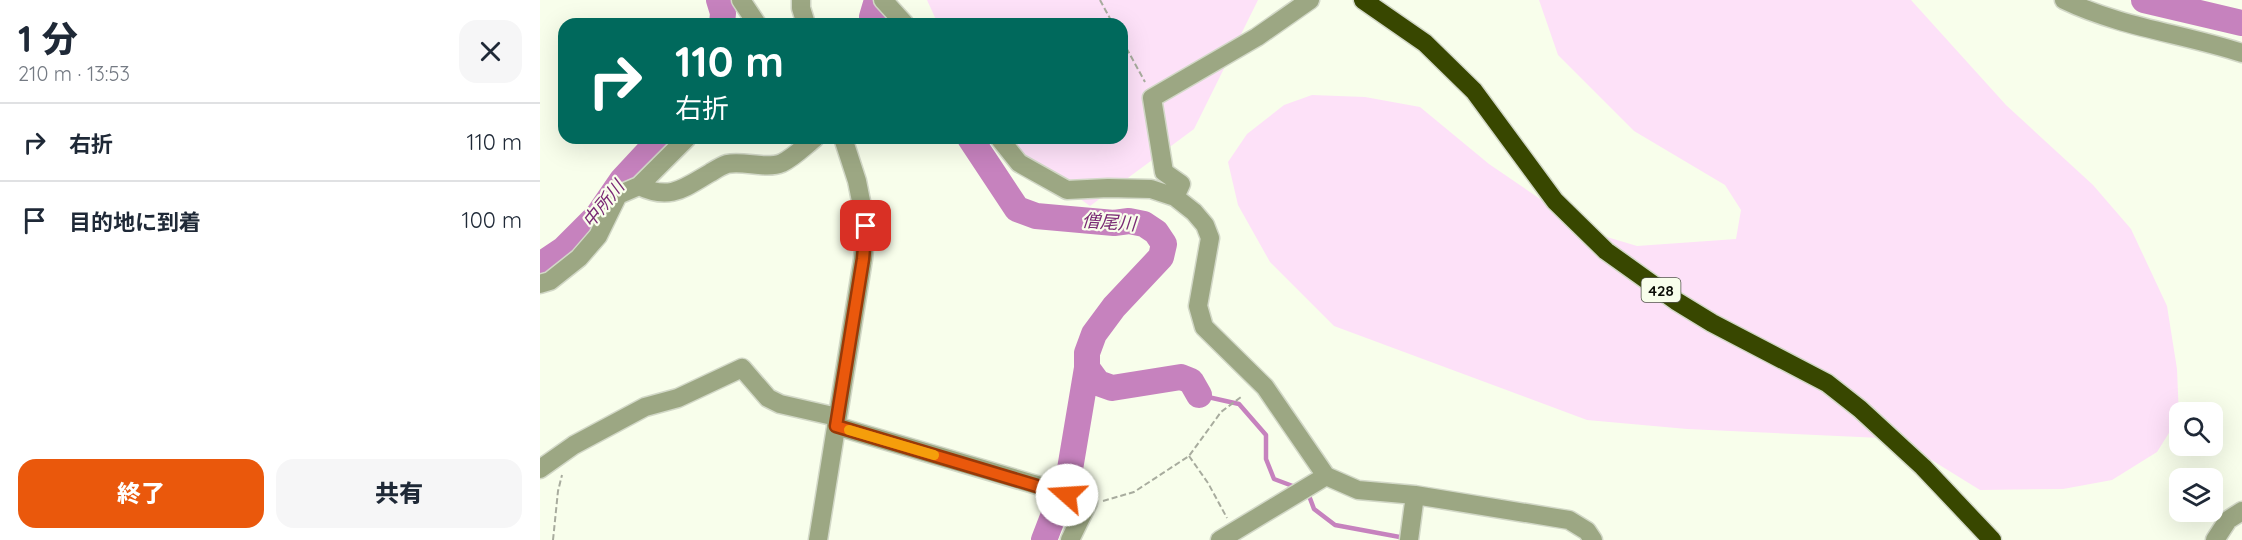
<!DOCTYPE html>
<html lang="ja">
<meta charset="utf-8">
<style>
:root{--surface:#fff;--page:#f6f6f7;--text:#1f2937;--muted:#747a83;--line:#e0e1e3;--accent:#ea580c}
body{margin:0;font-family:Quicksand,"Noto Sans JP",sans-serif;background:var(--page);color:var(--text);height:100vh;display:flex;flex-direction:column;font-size:22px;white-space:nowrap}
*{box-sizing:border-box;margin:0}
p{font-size:20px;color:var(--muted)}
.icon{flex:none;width:33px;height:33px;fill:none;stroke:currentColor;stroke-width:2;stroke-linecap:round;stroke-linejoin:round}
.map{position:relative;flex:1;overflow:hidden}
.panel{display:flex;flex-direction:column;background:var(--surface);width:540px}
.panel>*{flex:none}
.guide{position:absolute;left:18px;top:18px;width:570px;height:126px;border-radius:18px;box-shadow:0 6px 24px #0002;background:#00695c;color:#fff;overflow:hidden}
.controls{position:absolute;left:1629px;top:402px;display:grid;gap:12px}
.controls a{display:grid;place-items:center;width:54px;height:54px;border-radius:12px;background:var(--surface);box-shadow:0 6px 24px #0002;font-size:30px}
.pin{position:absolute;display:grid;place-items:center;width:51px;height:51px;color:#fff;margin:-26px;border-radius:12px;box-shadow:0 3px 9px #0006}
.me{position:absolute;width:66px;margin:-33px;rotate:289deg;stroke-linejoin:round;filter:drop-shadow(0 0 4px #0008)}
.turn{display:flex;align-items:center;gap:21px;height:126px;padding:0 18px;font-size:27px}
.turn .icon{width:78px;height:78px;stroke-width:2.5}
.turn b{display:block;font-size:42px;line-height:51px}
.round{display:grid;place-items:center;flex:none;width:63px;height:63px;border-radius:18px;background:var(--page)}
.summary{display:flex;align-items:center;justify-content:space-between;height:102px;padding:0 18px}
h1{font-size:36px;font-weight:800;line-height:45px}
.cta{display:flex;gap:12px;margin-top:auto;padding:12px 18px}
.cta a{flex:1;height:69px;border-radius:18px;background:var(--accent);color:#fff;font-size:24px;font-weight:800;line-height:69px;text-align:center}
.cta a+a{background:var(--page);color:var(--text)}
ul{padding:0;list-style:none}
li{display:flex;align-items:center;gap:18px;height:78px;padding:0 18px;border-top:2px solid var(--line)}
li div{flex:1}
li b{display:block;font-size:22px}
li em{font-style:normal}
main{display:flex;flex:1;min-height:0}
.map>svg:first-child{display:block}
.green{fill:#fde1f8}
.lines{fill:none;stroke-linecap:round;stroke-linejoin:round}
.stream{stroke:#c682be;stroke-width:4.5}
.river{stroke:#c682be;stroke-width:26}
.minor-casing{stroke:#d2d8c7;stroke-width:21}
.highway-casing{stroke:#d2d8c7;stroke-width:21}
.path{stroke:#a8ac9e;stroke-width:2;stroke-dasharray:6 3;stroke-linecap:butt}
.minor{stroke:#9ca783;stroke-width:18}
.highway{stroke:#384700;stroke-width:18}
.route-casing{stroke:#983908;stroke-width:15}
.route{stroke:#ea580c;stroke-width:10}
.slow{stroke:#f59e0b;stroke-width:10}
.labels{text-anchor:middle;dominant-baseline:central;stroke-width:4.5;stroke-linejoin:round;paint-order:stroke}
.shield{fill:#f8feeb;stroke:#53564c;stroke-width:1.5}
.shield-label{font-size:15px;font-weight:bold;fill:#0c0e08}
.water-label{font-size:18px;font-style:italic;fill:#7a2a74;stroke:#f8feeb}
</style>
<main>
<section class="panel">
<div class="summary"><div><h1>1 分</h1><p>210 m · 13:53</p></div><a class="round"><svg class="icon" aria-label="close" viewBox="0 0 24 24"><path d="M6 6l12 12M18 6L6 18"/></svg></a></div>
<ul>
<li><svg class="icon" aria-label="right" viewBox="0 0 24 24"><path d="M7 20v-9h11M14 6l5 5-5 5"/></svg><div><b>右折</b></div><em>110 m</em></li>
<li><svg class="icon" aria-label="arrive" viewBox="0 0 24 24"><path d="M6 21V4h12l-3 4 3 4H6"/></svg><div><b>目的地に到着</b></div><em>100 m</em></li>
</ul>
<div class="cta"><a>終了</a><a>共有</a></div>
</section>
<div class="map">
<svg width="1702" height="540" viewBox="0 0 1702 540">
<rect width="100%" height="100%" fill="#f8feeb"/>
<!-- green -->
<path class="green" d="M387,0H718L654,129L550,206L456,138H582V24H398Z
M999,0H1371L1466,105L1553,185L1591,229L1627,306L1637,369L1639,417L1617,452L1572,480L1523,489L1440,490L1385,456L1341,438L1147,429L1047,420L794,326L730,262L698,205L688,162L707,134L744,105L772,95L825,97L880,107L949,164L1047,231L1097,246L1196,239L1201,210L1185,185L1094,131L1018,55Z"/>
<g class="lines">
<!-- stream -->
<path class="stream" d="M659,395L699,404L726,435V459L734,479L758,488
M768,493L774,509L795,525L865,538"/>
<!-- river -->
<path class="river" d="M179,0L183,13L182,24
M337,0L332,17L337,24
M1604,0L1702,23
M430,138L477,209L496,216L574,223L589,221L604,224L616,232L624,244L621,257L574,307L554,334L547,353V368L558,383L572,388L641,377L651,381L659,395
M0,265L24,249L58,215L82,180L121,138
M504,540L529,475L547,368"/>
<!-- minor casing -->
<g class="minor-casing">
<path id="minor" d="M201,0L217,24
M261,0V8L266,24
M343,0L365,24
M1524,0C1580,27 1644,34 1702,53
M459,138L479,163L527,190L568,188L611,189L635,197L654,212L665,225L670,238L658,306L664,327L725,387L786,476L818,490L875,495L1029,520L1047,531L1053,540
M99,186C130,201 144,188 170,173C175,170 181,166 187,164C204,160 225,170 242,163C253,158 265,146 275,138
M635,197L641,184L624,172L612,98L717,37L770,0
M0,284L10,281L39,258L58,236L78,195L99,186L147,138
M296,426L507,488L548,503L530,540
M0,469L34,445L105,407L138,398L202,368L228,398L240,404L297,417
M278,540L323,259L326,226L317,181L303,138
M680,540L786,476
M869,540L875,495
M1675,540L1688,520L1702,511"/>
</g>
<!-- highway casing -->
<g class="highway-casing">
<path id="highway" d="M823,0L885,43L934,91L1015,201L1066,251L1136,301L1172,323L1287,383L1320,409L1383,467L1452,540"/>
</g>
<!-- path -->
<path class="path" d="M560,0L573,24
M582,40L605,82
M649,456L668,483L687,518
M563,501L594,492L649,456L681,412L701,397
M13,540L18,491L22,475"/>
<!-- minor -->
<use href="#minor" class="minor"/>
<!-- highway -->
<use href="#highway" class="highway"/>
</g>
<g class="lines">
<!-- route casing -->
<g class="route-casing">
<path id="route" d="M326,226L323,259L296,426L527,495"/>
</g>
<!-- route -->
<use href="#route" class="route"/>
<!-- slow -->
<path class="slow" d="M309,430L394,455"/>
</g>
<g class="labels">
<!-- shield labels -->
<rect class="shield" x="1101.5" y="278" width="39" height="24" rx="4.5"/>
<g class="shield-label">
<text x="1121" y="290">428</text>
</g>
<!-- water labels -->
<g class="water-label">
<text transform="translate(63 204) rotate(-51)">中所川</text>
<text transform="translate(569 222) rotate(4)">僧尾川</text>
</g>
</g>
</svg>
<div class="controls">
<a><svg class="icon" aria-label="search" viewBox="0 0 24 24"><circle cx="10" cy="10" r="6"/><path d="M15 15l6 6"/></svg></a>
<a><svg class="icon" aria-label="layers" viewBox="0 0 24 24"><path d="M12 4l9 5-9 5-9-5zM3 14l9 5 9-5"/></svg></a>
</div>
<div class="pin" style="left:326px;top:226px;background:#d93025"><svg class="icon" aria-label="arrive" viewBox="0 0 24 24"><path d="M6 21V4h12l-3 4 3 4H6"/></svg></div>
<svg class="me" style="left:527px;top:495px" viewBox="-20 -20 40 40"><circle r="19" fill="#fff"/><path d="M0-13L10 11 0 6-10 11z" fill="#ea580c"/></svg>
<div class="guide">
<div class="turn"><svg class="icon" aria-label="right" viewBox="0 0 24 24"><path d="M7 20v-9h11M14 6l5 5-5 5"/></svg><div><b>110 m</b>右折</div></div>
</div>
</div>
</main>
